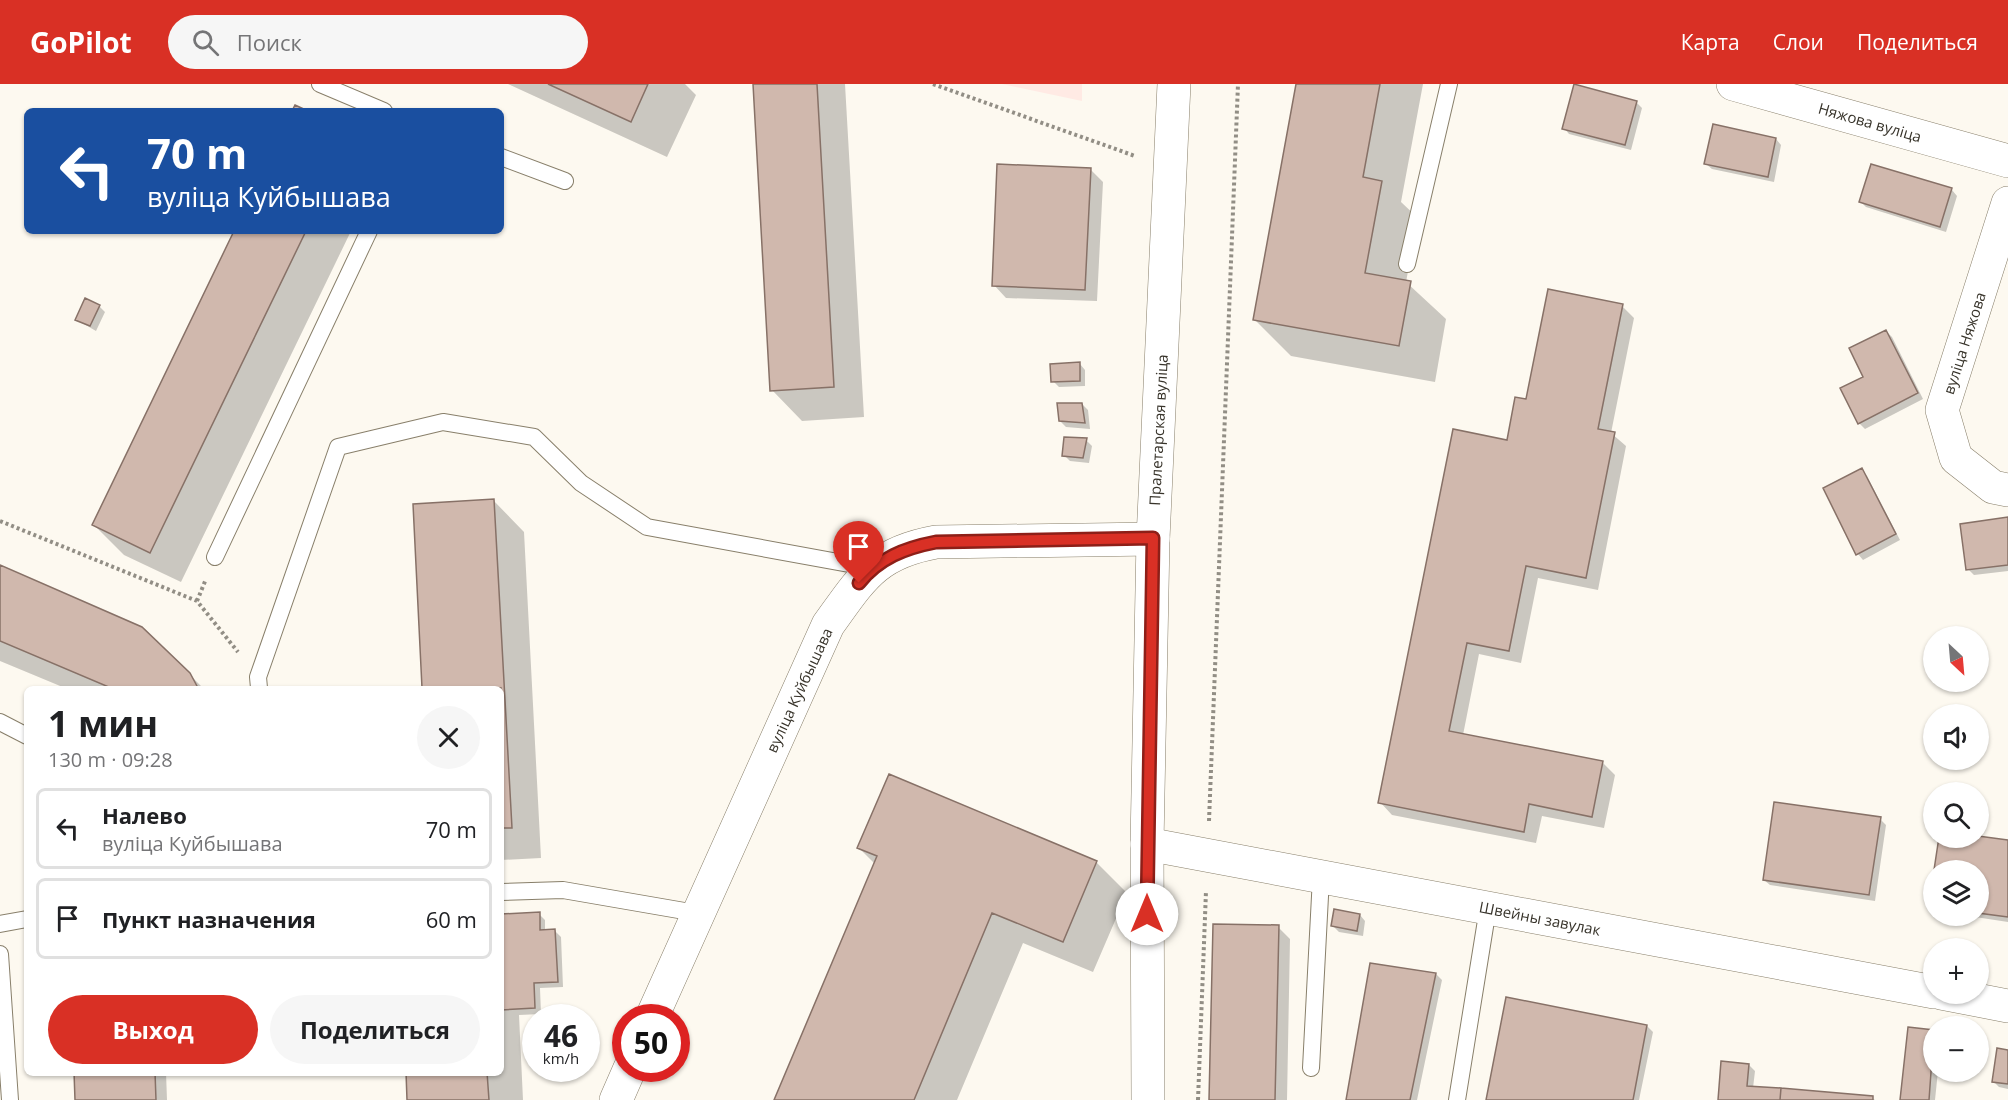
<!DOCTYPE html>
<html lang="ru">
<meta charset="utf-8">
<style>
:root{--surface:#fff;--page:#f6f6f6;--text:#202124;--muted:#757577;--line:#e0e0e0;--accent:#d93025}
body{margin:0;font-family:"Open Sans",sans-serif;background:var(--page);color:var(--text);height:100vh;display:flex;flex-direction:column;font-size:22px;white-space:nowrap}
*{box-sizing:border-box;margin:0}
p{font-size:20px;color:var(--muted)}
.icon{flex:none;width:33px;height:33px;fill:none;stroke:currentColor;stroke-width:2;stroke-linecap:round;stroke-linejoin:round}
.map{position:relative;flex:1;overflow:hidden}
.drawer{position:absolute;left:24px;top:602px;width:480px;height:390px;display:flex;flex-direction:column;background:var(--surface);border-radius:9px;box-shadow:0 2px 4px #0004}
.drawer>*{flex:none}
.guide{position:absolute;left:24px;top:24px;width:480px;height:126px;border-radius:9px;box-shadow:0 2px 4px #0004;background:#1a4fa0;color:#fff;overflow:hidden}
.needle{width:39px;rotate:154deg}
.controls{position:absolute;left:1923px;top:542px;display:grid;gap:12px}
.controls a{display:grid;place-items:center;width:66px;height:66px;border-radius:50%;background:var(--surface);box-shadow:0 2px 4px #0004;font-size:30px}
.speed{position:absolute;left:522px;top:920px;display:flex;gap:12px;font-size:30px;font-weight:700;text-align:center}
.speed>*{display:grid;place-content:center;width:78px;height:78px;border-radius:50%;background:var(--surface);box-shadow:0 2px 4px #0004;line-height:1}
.speed small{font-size:15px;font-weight:400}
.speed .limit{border:9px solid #d22;background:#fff;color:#111}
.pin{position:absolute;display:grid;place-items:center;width:51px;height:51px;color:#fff;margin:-62px -26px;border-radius:50% 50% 50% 0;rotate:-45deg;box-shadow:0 0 6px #0007}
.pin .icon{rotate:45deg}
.me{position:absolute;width:66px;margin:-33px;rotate:0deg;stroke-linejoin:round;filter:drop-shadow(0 0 4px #0008)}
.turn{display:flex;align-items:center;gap:21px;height:126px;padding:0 24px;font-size:27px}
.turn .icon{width:78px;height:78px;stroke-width:2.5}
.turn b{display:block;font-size:42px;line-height:51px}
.round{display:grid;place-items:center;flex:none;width:63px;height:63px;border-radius:32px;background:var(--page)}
.overview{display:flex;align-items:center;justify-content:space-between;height:102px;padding:0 24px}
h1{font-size:36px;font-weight:700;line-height:45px}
.button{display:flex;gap:12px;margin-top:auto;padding:12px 24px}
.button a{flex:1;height:69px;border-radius:36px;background:var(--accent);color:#fff;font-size:24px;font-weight:700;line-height:69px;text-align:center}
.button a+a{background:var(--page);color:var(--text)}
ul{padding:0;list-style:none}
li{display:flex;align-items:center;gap:18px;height:81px;margin:0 12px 9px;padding:0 12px;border:3px solid var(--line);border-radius:9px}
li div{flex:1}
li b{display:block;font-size:22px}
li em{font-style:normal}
header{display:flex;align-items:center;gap:36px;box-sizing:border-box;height:84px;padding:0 30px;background:var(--accent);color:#fff}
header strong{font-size:28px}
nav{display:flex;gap:33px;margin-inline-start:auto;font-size:21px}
.search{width:420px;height:54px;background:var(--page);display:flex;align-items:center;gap:15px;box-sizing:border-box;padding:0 21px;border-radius:33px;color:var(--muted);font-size:22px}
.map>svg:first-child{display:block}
.commercial{fill:#ffeae4}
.shadow{fill:#0003}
.building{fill:#d0b8ad;stroke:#877167;stroke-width:1.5}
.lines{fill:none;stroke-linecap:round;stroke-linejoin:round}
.service-casing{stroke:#887f6a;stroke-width:18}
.minor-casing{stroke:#887f6a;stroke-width:34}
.secondary-casing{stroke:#887f6a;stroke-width:34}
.path{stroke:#928e85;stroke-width:4;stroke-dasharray:3 3;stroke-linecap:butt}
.service{stroke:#fff;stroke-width:16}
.minor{stroke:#fff;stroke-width:33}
.secondary{stroke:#fff;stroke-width:33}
.route-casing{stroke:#8d1f18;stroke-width:15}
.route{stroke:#d93025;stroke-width:10}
.labels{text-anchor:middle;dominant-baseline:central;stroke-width:5;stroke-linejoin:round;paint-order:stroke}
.street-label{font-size:15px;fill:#38342b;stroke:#fff}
</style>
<header>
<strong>GoPilot</strong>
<div class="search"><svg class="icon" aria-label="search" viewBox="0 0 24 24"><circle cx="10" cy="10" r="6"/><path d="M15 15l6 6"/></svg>Поиск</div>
<nav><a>Карта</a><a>Слои</a><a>Поделиться</a></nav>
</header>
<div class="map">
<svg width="2008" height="1016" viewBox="0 0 2008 1016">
<rect width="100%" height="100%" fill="#fdf9f0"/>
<!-- commercial -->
<path class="commercial" d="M1002,0H1082V17Z"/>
<!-- shadow -->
<path class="shadow" d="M508,0H685L696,11L667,73Z
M754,0H845L864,333L802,337L772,306Z
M1298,0H1423L1401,118L1418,134L1406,198L1446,235L1435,298L1291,272L1255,236Z
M1636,18L1642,24L1631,66L1569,50L1564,44Z
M1776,55L1781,61L1774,98L1712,85L1706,80Z
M1872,82L1952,106L1957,112L1946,148L1866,123L1860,117Z
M1091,86L1103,98L1097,217L1006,214L994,201Z
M236,147H351L181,498L124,471L94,441Z
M99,222L105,228L96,247L77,236Z
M1622,222L1634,234L1611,349L1626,362L1598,506L1538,494L1521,579L1479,570L1463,651L1602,678L1615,691L1604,744L1542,732L1536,759L1392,731L1380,718L1508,358L1527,317Z
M1886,247L1892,253L1923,315L1865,345L1859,339L1865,294Z
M1080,280L1085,286V302L1059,303L1053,297Z
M1082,320L1088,326L1090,345L1066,343L1060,337Z
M1086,356L1092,362L1089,379L1070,377L1064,371Z
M1861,386L1867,392L1900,456L1863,476L1858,470Z
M494,417L524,448L541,774L501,776V604H424L414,421Z
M2008,434V487L1974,491L1968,485Z
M0,483L189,590L203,604H65L0,577Z
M1880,735L1886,741L1875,817L1770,801L1764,796Z
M2008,758V838L1962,831H1978V786H1936Z
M859,764L1096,778L1127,809L1093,888L1023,859L957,1016H776L875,780Z
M539,830L545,836V847H555L561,853L563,903L540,904L541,930L519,931L523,1016H408V988H501V832Z
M1360,831L1365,837L1363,852L1339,848L1333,842Z
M1278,843L1290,855L1287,1016H1211Z
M1436,890L1442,896L1417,1016H1348Z
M1647,942L1653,948L1639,1016H1487Z
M1934,947V987H1938L1935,1016H1902Z
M2008,968V1005L1999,1003L1993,997Z
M1749,981L1755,987L1753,1004L1872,1014L1875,1016H1720Z
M75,988H166L167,1016H77Z"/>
<!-- building -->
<path class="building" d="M548,0H648L631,38Z
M753,0H817L834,303L770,307Z
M1296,0H1380L1363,93L1382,97L1365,189L1411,197L1399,262L1253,236Z
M1574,0L1637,17L1625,61L1562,45Z
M295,21L308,27H292Z
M1713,40L1776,54L1768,93L1704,80Z
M997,80L1091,84L1085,206L992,202Z
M1871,80L1952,104L1940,143L1859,118Z
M234,147H306L150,469L92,441Z
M1548,205L1623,220L1598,345L1615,348L1586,494L1526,482L1509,567L1467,559L1449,647L1603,677L1592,733L1529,720L1524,748L1378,719L1453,345L1507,356L1515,313L1526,315Z
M85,214L100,221L90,242L75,236Z
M1886,246L1918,309L1858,340L1840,304L1863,293L1849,264Z
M1080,278V297L1051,298L1050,280Z
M1057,319H1082L1085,339L1059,337Z
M1064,353L1087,354L1083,374L1062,372Z
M1862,384L1896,450L1856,471L1823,404Z
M494,415L512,744H501V604H422L413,420Z
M2008,433V481L1966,486L1960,440Z
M0,481L142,543L190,589L198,604H111L0,557Z
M889,690L1097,777L1063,858L992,829L914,1016H774L877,772L857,764Z
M1774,718L1881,733L1869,811L1763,796Z
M1978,752L2008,756V833L1978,829V786H1934L1939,753Z
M1934,790V823L1929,822Z
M1334,825L1360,830L1357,847L1331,842Z
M540,828V846L555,845L558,898L534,899L535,924L501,926V830Z
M1213,840L1279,841L1275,1016H1209Z
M1370,879L1436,889L1410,1016H1346Z
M1506,913L1647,941L1633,1016H1486Z
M1908,943L1934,946L1929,1016H1900Z
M1997,964L2008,966V1000L1992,998Z
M1721,977L1749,980L1747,1002L1781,1004L1780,1016H1718Z
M74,988H155L156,1016H75Z
M406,988H487L489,1016H407Z
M1781,1004L1873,1012V1016H1780Z"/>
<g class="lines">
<!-- service casing -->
<g class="service-casing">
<path id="service" d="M320,0L384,27
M501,73L565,97
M1407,180L1449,0
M215,473L369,147
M259,604L258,593L338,363L443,338L534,353L581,399L647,443L871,484
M0,638L27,652
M501,808L563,806L696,829
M0,840L27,835
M0,870L10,1016
M1311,984L1321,793
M1457,1016L1488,824"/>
</g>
<!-- minor casing -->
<g class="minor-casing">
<path id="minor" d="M1733,0L2008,77
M2008,119L1942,326L1956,374L1993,403L2008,406
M1147,760L1934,908
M1941,909L2008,922
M652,933L828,541C862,494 875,469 936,458L1153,455
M616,1016L630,984"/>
</g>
<!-- secondary casing -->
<g class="secondary-casing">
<path id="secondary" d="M1148,1016L1147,760L1153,455L1174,0"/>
</g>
<!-- path -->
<path class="path" d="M933,0L1135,72
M0,437L197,517L238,568
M197,517L206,495
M1209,737L1238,0
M1198,1016L1206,807"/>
<!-- service -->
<use href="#service" class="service"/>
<!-- minor -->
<use href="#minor" class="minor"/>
<!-- secondary -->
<use href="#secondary" class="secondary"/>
</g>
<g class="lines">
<!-- route casing -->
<g class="route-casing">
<path id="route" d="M859,499C879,474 905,464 936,458L1153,454L1147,830"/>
</g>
<!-- route -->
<use href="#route" class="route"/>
</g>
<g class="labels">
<!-- street labels -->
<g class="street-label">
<text transform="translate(1870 38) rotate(16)">Няжова вуліца</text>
<text transform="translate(1964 259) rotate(-72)">вуліца Няжова</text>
<text transform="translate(1158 346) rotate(-87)">Пралетарская вуліца</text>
<text transform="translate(799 606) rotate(-65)">вуліца Куйбышава</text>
<text transform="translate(1540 834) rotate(11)">Швейны завулак</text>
</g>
</g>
</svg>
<div class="controls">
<a><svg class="needle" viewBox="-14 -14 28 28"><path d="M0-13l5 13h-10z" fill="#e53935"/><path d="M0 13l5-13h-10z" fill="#757577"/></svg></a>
<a><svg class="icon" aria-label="sound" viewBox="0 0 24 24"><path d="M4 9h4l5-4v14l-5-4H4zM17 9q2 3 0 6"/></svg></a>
<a><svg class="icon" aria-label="search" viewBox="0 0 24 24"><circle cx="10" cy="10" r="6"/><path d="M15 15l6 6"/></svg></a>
<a><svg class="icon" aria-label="layers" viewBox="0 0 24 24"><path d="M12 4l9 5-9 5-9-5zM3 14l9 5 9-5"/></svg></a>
<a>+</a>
<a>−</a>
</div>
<div class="speed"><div>46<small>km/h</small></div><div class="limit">50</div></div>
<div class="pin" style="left:859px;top:499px;background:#d93025"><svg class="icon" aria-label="arrive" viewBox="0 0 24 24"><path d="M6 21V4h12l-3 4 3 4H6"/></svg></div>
<svg class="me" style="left:1147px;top:830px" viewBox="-20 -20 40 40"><circle r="19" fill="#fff"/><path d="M0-13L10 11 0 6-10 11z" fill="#d93025"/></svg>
<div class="guide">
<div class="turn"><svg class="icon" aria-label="left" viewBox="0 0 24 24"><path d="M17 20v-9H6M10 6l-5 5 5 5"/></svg><div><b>70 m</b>вуліца Куйбышава</div></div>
</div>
<section class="drawer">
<div class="overview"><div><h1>1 мин</h1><p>130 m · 09:28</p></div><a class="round"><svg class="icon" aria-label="close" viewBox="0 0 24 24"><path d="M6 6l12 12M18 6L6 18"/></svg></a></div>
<ul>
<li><svg class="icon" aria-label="left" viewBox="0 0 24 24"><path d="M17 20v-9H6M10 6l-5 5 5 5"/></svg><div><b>Налево</b><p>вуліца Куйбышава</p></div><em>70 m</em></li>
<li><svg class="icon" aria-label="arrive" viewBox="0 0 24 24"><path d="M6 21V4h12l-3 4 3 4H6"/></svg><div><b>Пункт назначения</b></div><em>60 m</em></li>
</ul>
<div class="button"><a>Выход</a><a>Поделиться</a></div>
</section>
</div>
